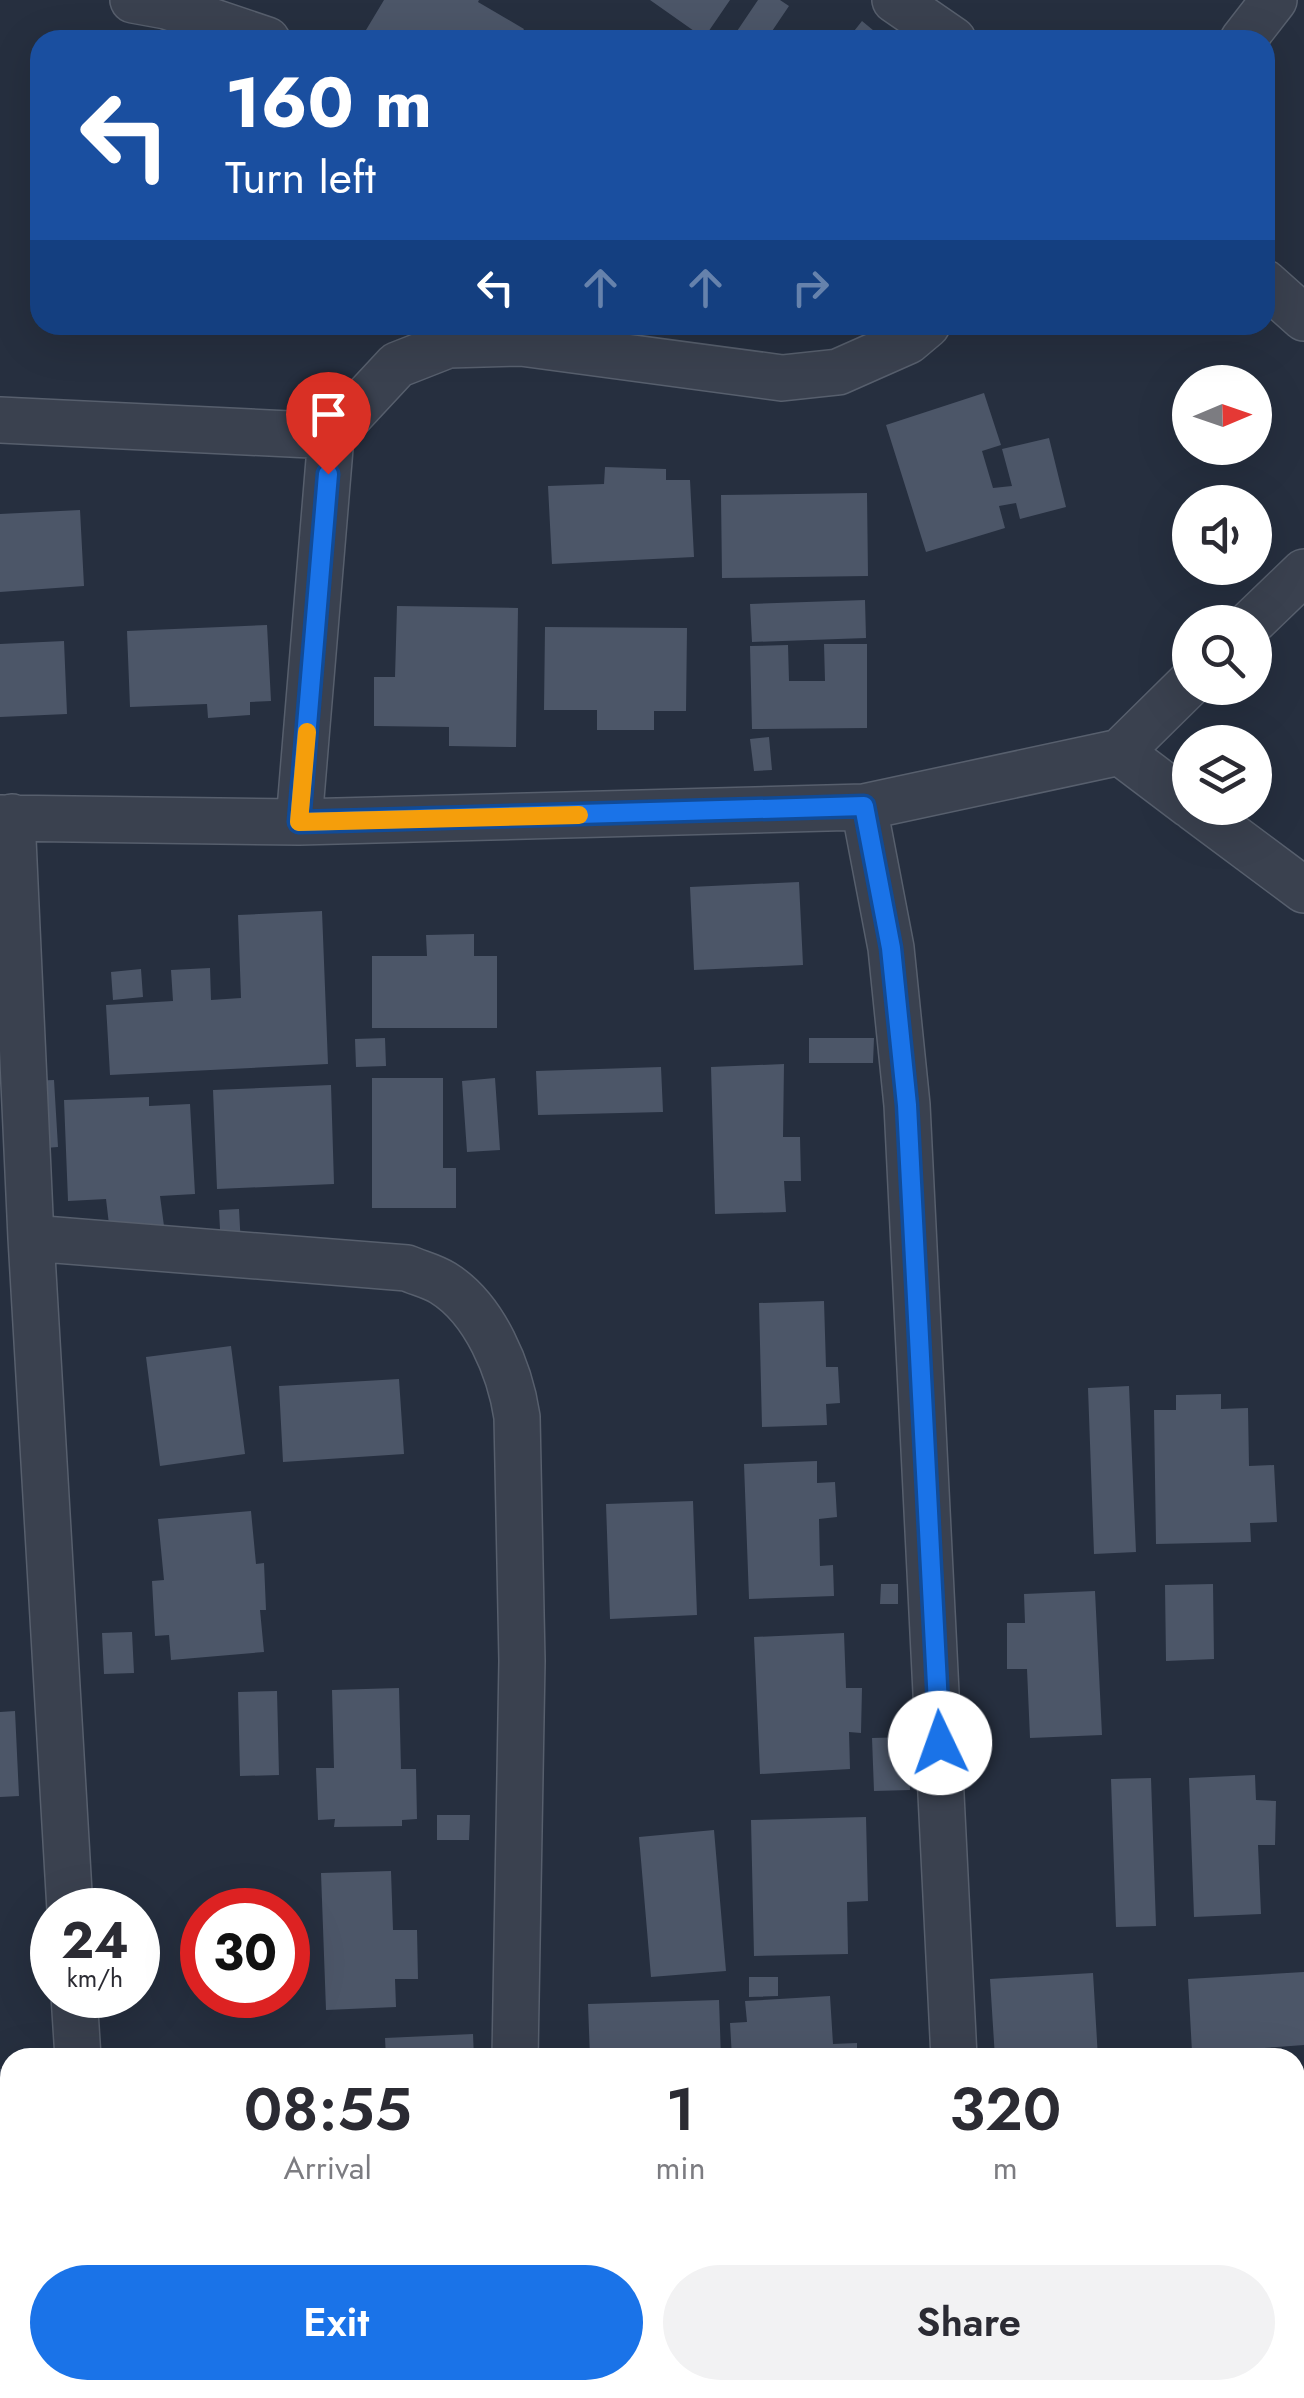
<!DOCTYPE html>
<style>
:root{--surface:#fff;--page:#f2f2f3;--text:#2b2b33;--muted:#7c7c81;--accent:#1a73e8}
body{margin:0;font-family:Jost,sans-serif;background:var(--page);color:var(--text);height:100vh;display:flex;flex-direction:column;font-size:38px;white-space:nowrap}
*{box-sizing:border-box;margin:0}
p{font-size:32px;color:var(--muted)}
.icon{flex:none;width:55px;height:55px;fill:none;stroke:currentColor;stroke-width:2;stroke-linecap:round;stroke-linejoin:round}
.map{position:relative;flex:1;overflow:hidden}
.details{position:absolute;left:0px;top:2048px;width:1305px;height:352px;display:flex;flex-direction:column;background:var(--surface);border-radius:30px 30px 0 0;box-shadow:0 10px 40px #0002}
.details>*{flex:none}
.banner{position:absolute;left:30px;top:30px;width:1245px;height:305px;border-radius:30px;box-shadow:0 10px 40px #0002;background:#1a4fa0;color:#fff;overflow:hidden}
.needle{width:65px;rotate:88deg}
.buttons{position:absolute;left:1172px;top:365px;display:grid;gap:20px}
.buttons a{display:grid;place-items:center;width:100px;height:100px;border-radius:50%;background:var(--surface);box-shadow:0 10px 40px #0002;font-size:50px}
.speed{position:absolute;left:30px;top:1888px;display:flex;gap:20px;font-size:50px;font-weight:700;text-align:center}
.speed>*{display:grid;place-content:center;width:130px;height:130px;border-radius:50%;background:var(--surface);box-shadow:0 10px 40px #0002;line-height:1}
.speed small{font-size:25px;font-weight:400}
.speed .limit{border:15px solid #d22;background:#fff;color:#111}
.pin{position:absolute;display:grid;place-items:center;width:85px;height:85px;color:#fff;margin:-102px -42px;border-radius:50% 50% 50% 0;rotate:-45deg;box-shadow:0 0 10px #0007}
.pin .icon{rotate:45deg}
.me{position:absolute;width:110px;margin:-55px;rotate:357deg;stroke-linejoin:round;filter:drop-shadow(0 0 8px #0008)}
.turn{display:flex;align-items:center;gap:35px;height:210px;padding:0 30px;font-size:45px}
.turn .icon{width:130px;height:130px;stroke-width:2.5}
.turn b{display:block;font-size:70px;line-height:85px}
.lanes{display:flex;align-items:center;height:95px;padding:0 30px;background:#0003;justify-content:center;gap:50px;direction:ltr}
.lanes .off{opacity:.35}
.eta{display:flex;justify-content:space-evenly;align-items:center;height:170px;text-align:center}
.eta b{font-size:60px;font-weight:600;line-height:70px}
.button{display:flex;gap:20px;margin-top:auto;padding:20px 30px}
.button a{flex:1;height:115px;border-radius:60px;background:var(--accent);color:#fff;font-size:40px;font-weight:600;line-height:115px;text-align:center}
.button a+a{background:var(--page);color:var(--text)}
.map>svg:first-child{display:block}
.building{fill:#4c5668}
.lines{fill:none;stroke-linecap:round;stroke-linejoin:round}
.minor-casing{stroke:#575f6d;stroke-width:48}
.minor{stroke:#3a414f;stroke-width:45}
.route-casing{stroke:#114b97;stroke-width:25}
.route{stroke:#1a73e8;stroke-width:18}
.slow{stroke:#f59e0b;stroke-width:18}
</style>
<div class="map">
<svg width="1304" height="2398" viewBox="0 0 1304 2398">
<rect width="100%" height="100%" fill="#262f3f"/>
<!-- building -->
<path class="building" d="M384,0H479L478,2L524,29L518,40H382L366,30Z
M650,0H730L704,38Z
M758,0H780L789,6L766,40H731Z
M862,21L885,40H847Z
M984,393L1001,445L982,451L993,488L1012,486L1002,449L1049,438L1066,507L1020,519L1016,503L999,506L1005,528L926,552L886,425Z
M605,467L666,469V480H690L694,557L552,564L548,486L604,484Z
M867,493L868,576L722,578L721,495Z
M80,510L84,586L0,592V514Z
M865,600L866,638L752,642L750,604Z
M397,606L518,608L516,747L449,746V727L374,726V677H395Z
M267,625L271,701L250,702V715L208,718L207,704L130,707L127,631Z
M545,627L687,628L686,711H654V730H597V710H544Z
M64,641L67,714L0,717V644Z
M824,644H867V728L752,729L750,646L788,645L789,681H825Z
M769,737L772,770L754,771L750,739Z
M799,882L803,965L694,970L690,887Z
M322,911L328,1064L110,1075L106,1005L173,1001L171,970L210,968L211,1000L241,998L238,915Z
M474,934V956H497V1028H372V956H427L426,935Z
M141,969L143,997L113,1000L111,972Z
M385,1038L386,1066L356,1067L355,1039Z
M809,1038H874L873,1063H809Z
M784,1064L783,1137H800L801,1181H784L786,1212L715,1214L711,1067Z
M661,1067L663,1112L538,1115L536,1071Z
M372,1078H443V1168H456V1208H372Z
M495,1078L500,1150L467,1152L462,1081Z
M54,1080L58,1147L32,1149L28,1081Z
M331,1085L334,1184L217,1189L213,1090Z
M149,1097V1106L190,1104L195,1194L160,1196L164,1226L110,1233L106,1199L68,1201L64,1100Z
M239,1209L241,1247L221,1248L219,1210Z
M824,1301L826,1367H838L840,1403L826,1404L827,1425L762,1427L759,1303Z
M231,1346L245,1454L160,1466L146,1357Z
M399,1379L404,1454L283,1462L279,1386Z
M1129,1386L1136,1552L1094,1554L1088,1388Z
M1221,1394V1409L1248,1408L1249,1466L1274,1465L1277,1522L1250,1523L1251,1542L1156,1544L1154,1410H1176V1395Z
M817,1461V1483L835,1482L837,1517L819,1519L820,1566L833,1565L834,1596L749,1599L744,1464Z
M693,1501L697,1615L610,1619L606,1504Z
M251,1511L256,1564L264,1563L266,1610H260L264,1652L171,1660L169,1635L155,1636L152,1581L164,1580L158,1519Z
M881,1584H898V1604H880Z
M1213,1584L1214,1659L1166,1661L1165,1585Z
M1095,1591L1102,1735L1030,1738L1027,1669H1007V1623H1025L1024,1594Z
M132,1632L134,1673L104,1674L102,1633Z
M844,1633L846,1688H862L861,1733L849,1732L850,1769L760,1774L754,1637Z
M399,1688L401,1769H416L417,1819L402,1820V1826L334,1827L335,1819L318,1820L316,1768H334L332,1690Z
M277,1691L279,1775L240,1776L238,1692Z
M15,1711L19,1796L0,1797V1712Z
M909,1737L910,1790L874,1791L872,1738Z
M1255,1775L1256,1800L1276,1801L1275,1845H1258L1261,1914L1194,1917L1189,1778Z
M1151,1778L1156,1926L1116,1927L1111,1779Z
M437,1815H470L469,1840H437Z
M866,1817L868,1901L847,1902L848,1954L754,1956L751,1820Z
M714,1830L726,1971L651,1977L639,1837Z
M391,1871L393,1930H417L418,1979H395L396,2007L326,2010L321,1873Z
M1304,1972V2045L1264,2048L1265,2058H1216L1215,2051L1192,2052L1188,1979Z
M1093,1973L1098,2058H995L990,1979Z
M749,1977H778V1996L749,1997Z
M830,1996L833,2044L857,2043V2058H732L730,2023L747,2022L745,2001Z
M719,2000L721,2058H590L588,2004Z
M473,2034L474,2058H386L385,2038Z
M280,2048V2058H177V2049Z
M10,2068V2140H0V2069Z
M418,2390H515V2398H418Z
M578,2390H726V2398H578Z
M970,2390H1103V2398H970Z"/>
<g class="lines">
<!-- minor casing -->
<g class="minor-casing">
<path id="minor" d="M133,0L166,6L267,40
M895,0L953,40
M1243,40L1274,0
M1265,283L1304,318
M0,420L331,436
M1252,622L1304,572
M1120,752L1190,805
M864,807L891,948L907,1105L954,2058
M1194,808L1304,890
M12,817L31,1238L70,1910
M0,818L299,822L864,807L1120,752L1190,683
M299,822L331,436L397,365L448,345L521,343L782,378L838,372L908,341L927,325
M31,1238L407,1268C418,1273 432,1276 443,1283C485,1309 510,1370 517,1417L522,1661L515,2058
M74,1995L78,2058
M1295,2145L1304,2146
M0,2235H10
M942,2390L943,2398"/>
</g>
<!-- minor -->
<use href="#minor" class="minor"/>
</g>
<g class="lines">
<!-- route casing -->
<g class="route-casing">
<path id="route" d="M328,474L299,822L864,806L891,948L907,1105L940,1743"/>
</g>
<!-- route -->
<use href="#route" class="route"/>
<!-- slow -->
<path class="slow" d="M307,732L299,822L579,815"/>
</g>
</svg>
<div class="buttons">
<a><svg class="needle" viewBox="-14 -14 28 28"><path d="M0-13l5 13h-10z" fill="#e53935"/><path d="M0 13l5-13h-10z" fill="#7c7c81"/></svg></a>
<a><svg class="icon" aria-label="sound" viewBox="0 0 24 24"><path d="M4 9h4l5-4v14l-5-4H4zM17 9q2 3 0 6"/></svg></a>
<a><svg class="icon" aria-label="search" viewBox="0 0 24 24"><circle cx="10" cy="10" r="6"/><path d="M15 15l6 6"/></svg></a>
<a><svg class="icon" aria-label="layers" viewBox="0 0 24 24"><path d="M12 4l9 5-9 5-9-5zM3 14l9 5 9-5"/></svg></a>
</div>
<div class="speed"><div>24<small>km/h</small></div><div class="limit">30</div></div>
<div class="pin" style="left:328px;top:474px;background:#d93025"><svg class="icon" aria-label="arrive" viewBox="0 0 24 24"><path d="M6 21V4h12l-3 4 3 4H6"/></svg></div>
<svg class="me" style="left:940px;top:1743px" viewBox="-20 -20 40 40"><circle r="19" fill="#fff"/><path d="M0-13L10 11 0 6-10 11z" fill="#1a73e8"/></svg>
<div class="banner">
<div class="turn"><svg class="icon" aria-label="left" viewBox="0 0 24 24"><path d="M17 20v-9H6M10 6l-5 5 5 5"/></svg><div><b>160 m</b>Turn left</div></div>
<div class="lanes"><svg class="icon" aria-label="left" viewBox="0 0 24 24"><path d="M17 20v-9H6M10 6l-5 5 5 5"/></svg><svg class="icon off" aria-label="ahead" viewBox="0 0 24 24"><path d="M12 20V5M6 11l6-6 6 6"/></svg><svg class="icon off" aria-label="ahead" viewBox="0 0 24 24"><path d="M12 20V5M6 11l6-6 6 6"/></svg><svg class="icon off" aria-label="right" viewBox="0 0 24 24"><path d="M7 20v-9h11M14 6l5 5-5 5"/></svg></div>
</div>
<section class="details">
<div class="eta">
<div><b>08:55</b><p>Arrival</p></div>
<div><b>1</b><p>min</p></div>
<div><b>320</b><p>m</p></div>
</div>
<div class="button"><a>Exit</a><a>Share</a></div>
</section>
</div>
